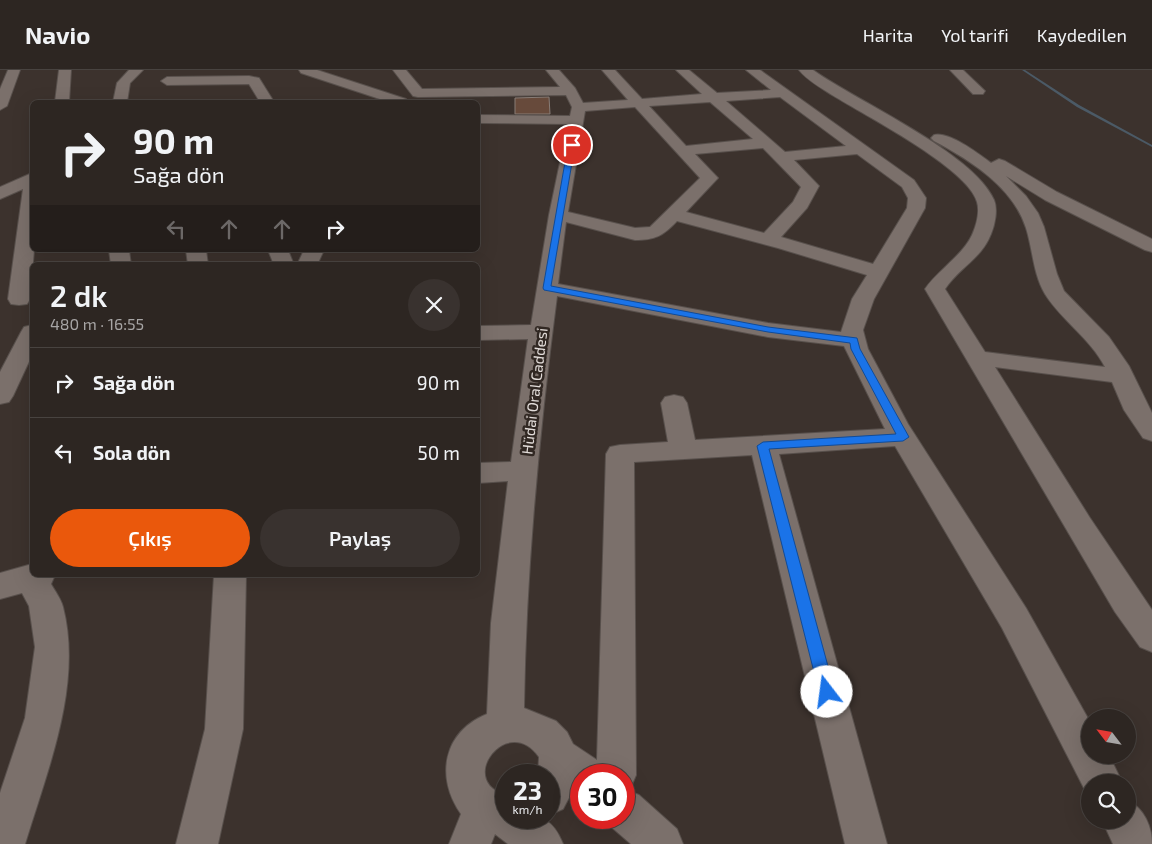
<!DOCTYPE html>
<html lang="tr">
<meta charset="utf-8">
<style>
:root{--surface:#2d2622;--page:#39322f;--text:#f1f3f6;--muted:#a7a5a5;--line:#484340;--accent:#ea580c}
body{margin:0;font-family:"Exo 2",sans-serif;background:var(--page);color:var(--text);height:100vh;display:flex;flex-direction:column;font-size:19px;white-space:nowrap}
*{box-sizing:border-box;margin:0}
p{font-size:16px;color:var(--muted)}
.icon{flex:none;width:28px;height:28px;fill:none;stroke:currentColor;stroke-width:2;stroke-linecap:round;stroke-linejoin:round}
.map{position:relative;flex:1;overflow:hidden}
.sheet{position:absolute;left:30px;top:192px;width:450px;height:315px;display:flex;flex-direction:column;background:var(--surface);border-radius:8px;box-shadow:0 5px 20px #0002,0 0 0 1px var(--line)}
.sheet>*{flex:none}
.hud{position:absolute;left:30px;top:30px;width:450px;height:152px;border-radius:8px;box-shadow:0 5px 20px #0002,0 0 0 1px var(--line);background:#2d2622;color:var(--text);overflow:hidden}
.needle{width:32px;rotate:301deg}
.fabs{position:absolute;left:1081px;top:639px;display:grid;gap:10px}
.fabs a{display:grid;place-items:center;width:55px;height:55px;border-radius:50%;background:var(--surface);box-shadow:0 5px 20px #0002,0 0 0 1px var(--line);font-size:25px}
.speed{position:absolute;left:495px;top:694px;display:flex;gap:10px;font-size:25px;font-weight:700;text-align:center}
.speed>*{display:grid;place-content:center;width:65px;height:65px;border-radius:50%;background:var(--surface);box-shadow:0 5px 20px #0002,0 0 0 1px var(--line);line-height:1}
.speed small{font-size:12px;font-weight:400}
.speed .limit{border:8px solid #d22;background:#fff;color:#111}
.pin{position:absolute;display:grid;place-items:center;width:42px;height:42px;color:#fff;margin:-21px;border:2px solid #fff;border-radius:50%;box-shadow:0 1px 5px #0007}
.me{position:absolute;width:55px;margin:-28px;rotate:345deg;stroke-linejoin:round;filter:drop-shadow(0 0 4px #0008)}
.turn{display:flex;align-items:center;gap:18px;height:105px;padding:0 20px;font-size:22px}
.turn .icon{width:65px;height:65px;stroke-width:2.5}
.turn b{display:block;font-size:35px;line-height:42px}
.lanes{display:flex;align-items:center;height:48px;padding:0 20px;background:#0003;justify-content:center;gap:25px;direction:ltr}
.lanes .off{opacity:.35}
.round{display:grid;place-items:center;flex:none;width:52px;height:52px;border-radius:26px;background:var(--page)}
.headline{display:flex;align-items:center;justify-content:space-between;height:85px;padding:0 20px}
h1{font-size:30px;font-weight:600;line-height:38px}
.cta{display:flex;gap:10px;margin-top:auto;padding:10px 20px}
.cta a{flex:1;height:58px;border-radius:30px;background:var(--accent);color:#fff;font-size:20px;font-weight:600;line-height:58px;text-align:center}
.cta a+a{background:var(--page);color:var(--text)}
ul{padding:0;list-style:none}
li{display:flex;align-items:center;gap:15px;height:70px;padding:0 20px;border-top:1px solid var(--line)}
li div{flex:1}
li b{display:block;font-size:19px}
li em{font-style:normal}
header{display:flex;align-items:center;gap:30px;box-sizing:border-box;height:70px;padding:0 25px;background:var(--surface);border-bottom:1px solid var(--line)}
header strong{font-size:24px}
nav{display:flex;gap:28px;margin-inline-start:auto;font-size:18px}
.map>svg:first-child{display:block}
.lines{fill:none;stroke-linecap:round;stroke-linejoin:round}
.stream{fill:#4b5a66;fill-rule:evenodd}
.building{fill:#674a3b;stroke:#887d77}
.minor-casing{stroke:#58504c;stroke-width:2}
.minor{fill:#7b706b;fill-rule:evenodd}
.route{fill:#1a73e8;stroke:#114b97}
.labels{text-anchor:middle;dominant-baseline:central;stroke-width:5;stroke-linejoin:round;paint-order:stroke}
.street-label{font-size:15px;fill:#e2dcd9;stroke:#312823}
</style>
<header>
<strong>Navio</strong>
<nav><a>Harita</a><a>Yol tarifi</a><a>Kaydedilen</a></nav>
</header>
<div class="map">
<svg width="1152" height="774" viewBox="0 0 1152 774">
<rect width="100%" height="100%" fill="#3c322d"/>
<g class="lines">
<!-- stream -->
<path class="stream" d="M1022,0H1025L1079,35L1152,75V77L1077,37Z"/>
</g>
<!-- building -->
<path class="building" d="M549,27L550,44H515V28Z"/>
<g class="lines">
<!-- minor casing -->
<g class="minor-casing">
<path id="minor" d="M8,0H20L7,36L0,40V19Z
M59,0H71L69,32H55Z
M129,0H143L130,13L127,32H113L117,13Z
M299,0H317L406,29L408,32H389L301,3Z
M393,0H406L422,19L560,17L546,0H559L575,18L583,33L628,30L602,0H615L642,29L702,24L676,0H689L717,23L771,20L746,0H760L914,110L926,128L925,138L874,229L863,260L868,279L908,354L1026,538L1090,652V685H1109L1122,712H1090V727L1088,726L1002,558L895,376L779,384L887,774H845L752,385L634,392L636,705L630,719L626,720L639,725L677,759L683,774H631L609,755L607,748H624V705H581V723L573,720L563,739L549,745V705H538L539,687C508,642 455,711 506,725V748C537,748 550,742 563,774H508L495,764L491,774H449L461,744C435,707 443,662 487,644L491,553L508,411L478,413V393L511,392L528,269L478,270V256L531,255L549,145L568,54L478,53V45L570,46L572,37L566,25L418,27L413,26ZM780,27L846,76L785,82L726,31ZM710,32L753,69L686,76L649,36ZM635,37L700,108L650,157L635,158L568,142L585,41ZM763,78L801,117L793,132L764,163L686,142L718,108L695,84ZM857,84L902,117L908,128L907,138L873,194L781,167L807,138L819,116L794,90ZM677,151L778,178L867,205L852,229L841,262L768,253L558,214L566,152L635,170C655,170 663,166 677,151ZM557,226L768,267L844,276L885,359L695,370L687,333L683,327L674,325L665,327L661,333L668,372L620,375L610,377L606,384L597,690L573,674L567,662L556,651L524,638C526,500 539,363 557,226Z
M799,0H813C858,32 974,83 994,130C998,139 995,155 991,164C982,188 959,198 945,219L985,282L1105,297C1090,268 1062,251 1045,224C1033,204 1033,180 1026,158C1013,117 970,90 934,71L931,68L934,65C949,61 979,84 991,93L999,89L1005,91L1057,122L1152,169V182L1145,180L1045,130L1006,106L1026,126L1038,143L1044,157L1057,204L1064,221L1109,267L1129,296L1152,343V371L1143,368L1124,340L1112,312L995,297L1090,448L1152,540V582L1140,577L1115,542L925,219C938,200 963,185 972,165C976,156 980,142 977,132C968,98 864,45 832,25C821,18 807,10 799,0Z
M950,0H963L985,21L983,24H973Z
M249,6L259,8L274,32H260L249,14L167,15L161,11L167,7Z
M32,103V180H34L30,229L27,234L19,235L11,234L8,229L23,119L0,129V117Z
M109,180H129L131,195H111Z
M186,180H206L208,195H188Z
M268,180H288L294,195H274Z
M304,180H324L317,195H297Z
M32,255V285L13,326L9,332L0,334V302L21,262L24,257Z
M32,494V505H55L51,514C55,521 61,529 63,537C83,615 47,701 25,774H0V723L25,648L35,577L29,536L22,523L0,529V503Z
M214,505H246L243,659L218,774H176L205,659Z
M1128,731C1144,738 1152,757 1152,774H1113L1102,750H1128Z"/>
</g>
<!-- minor -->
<use href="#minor" class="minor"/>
</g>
<!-- route -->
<path class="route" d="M572,73L575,75L551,216L768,257L857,268L860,279L909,367L903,371L769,379L835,622L832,627L827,629L822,627L819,622L757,376L763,372L896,364L851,279L850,273L768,262L544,220L543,218L568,75Z"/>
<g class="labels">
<!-- street labels -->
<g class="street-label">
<text transform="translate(534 321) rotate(-83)">Hüdai Oral Caddesi</text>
</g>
</g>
</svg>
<div class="fabs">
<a><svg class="needle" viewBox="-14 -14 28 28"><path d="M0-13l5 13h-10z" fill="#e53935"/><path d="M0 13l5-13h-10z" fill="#a7a5a5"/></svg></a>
<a><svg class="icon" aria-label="search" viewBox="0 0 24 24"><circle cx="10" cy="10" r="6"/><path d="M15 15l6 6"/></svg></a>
</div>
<div class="speed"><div>23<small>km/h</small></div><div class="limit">30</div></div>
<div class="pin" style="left:572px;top:75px;background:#d93025"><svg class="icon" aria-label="arrive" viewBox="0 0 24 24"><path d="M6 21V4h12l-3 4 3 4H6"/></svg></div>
<svg class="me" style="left:827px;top:622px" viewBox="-20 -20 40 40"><circle r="19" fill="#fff"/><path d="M0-13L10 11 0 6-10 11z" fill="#1a73e8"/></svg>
<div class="hud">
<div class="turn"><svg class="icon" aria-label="right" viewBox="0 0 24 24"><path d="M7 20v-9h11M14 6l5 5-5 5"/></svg><div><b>90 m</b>Sağa dön</div></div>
<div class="lanes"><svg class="icon off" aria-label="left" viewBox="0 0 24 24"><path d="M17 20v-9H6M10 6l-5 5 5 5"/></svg><svg class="icon off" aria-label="ahead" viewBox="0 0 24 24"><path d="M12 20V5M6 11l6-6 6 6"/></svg><svg class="icon off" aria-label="ahead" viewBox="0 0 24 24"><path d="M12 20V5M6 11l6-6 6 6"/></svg><svg class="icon" aria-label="right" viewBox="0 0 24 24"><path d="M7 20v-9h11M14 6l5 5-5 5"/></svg></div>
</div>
<section class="sheet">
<div class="headline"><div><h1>2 dk</h1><p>480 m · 16:55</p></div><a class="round"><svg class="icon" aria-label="close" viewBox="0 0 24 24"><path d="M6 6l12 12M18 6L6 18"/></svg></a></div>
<ul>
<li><svg class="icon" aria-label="right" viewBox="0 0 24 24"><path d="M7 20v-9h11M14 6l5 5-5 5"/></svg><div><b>Sağa dön</b></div><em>90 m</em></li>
<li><svg class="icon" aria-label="left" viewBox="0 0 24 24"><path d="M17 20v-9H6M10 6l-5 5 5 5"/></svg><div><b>Sola dön</b></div><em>50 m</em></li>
</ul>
<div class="cta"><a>Çıkış</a><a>Paylaş</a></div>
</section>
</div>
